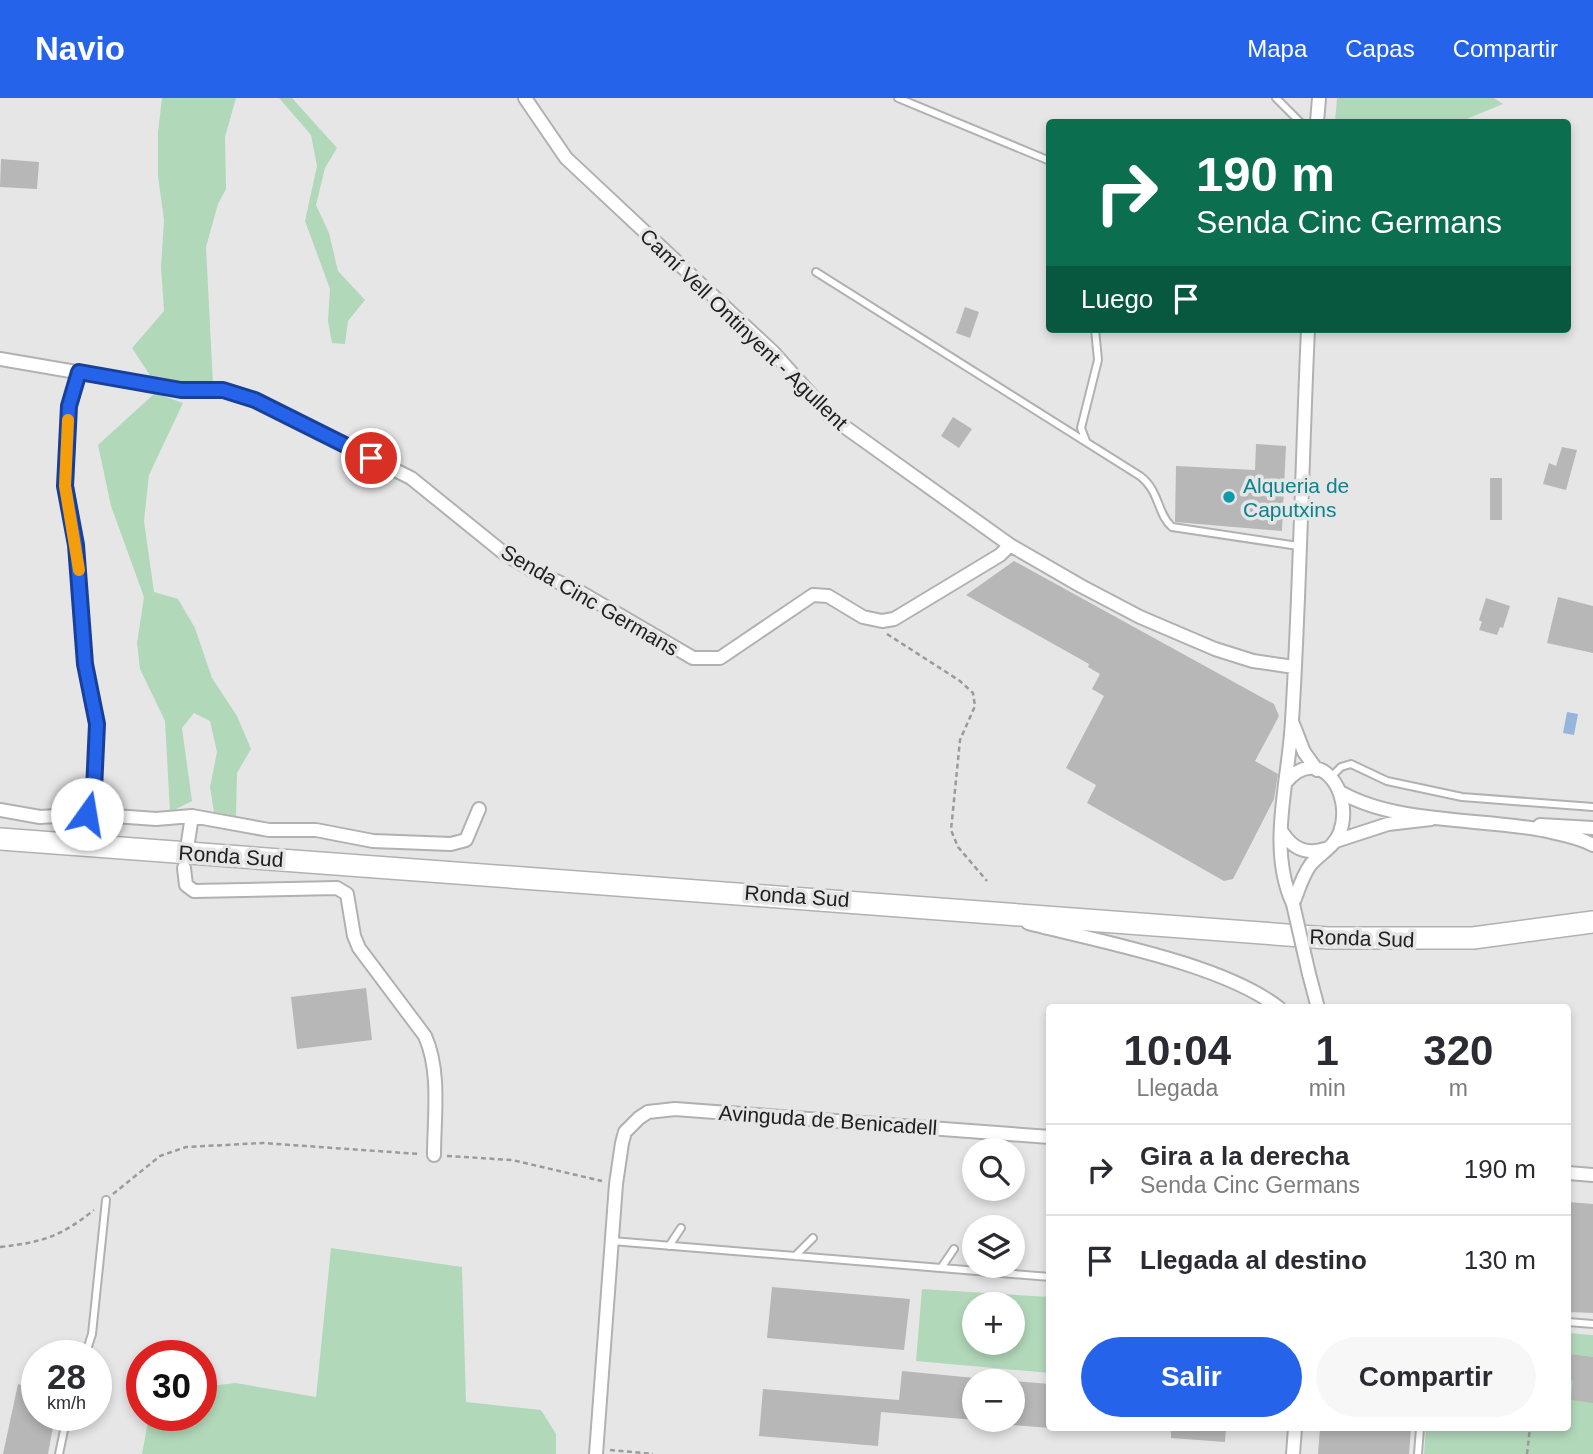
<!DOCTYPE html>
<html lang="es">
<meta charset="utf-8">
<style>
:root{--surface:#fff;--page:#f7f7f7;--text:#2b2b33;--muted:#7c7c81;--line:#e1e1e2;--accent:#2563eb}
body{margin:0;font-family:Arial,sans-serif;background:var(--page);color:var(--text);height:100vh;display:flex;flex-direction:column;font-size:26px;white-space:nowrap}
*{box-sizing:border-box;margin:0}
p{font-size:23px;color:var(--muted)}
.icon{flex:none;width:38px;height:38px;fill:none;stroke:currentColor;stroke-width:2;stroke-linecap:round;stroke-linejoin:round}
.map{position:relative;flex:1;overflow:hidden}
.details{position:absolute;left:1046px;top:906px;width:525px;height:427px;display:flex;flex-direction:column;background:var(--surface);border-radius:7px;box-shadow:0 4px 10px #0003}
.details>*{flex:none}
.top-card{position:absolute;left:1046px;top:21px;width:525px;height:214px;border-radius:7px;box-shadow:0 4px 10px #0003;background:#0b6e4f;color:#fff;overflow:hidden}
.buttons{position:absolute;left:962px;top:1040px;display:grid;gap:14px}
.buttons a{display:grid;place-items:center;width:63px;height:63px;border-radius:50%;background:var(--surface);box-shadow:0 4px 10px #0003;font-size:35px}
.speed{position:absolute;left:21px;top:1242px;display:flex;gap:14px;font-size:35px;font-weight:700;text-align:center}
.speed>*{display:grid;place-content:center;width:91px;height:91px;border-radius:50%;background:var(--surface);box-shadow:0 4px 10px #0003;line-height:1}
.speed small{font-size:18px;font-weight:400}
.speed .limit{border:10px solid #d22;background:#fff;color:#111}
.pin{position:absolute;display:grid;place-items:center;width:60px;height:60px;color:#fff;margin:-30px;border:4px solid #fff;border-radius:50%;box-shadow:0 2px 7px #0007}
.me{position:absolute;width:77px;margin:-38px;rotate:13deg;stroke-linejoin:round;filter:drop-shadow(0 0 5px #0008)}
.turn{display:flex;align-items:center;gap:24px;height:147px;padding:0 35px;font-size:32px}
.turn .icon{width:91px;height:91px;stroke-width:2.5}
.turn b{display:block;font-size:49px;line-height:60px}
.then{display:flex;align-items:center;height:66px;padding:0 35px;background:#0003;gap:14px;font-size:26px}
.eta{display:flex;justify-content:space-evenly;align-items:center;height:119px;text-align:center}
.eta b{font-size:42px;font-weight:700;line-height:49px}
.button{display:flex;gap:14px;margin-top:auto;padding:14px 35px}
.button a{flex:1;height:80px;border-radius:42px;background:var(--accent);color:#fff;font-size:28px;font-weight:700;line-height:80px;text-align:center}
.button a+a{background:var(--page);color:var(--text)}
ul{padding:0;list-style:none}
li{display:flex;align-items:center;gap:21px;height:91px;padding:0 35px;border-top:2px solid var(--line)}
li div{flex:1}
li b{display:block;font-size:26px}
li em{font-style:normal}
header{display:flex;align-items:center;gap:42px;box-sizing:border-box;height:98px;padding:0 35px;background:var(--accent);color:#fff}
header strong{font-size:33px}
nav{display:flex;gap:38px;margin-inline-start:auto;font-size:24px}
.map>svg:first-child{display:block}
.green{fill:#b2d8ba;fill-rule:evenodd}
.water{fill:#97b4db}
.building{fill:#b8b7b7}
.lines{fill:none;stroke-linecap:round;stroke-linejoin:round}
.service-casing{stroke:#b1b1b2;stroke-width:10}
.minor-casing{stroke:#b1b1b2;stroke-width:16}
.primary-casing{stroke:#b1b1b2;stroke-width:24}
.path{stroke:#9b9b9c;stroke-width:2.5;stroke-dasharray:5 3.5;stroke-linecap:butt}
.service{stroke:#fff;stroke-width:6}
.minor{stroke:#fff;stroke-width:12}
.primary{stroke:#fff;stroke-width:21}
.minor-bridge-casing{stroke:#b1b1b2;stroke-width:16;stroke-linecap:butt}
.minor-bridge{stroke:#fff;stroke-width:12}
.route-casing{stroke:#184099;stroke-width:18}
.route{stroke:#2563eb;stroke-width:12}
.slow{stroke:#f59e0b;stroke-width:12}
.culture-dot{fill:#0f9aa8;stroke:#e6e6e7;stroke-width:2.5}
.labels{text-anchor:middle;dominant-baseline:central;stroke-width:7;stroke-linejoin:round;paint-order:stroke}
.street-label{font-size:21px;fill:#212122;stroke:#e6e6e7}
.culture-label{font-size:21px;fill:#0d838f;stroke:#e6e6e7;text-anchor:start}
</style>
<header>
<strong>Navio</strong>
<nav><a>Mapa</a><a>Capas</a><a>Compartir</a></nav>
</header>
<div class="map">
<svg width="1593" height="1356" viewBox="0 0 1593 1356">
<rect width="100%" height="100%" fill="#e6e6e7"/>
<!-- green -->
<path class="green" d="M162,0H236L225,39L226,91L218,106L206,149L213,286L153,282L132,250L164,213L161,169L164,122L158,78V34Z
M279,0H292L337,50L325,70L316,107L329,135L338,173L365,202L348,223L345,246L332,245L328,223L330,191L305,123L317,68L311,37Z
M1337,0H1494L1503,6L1459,24H1335Z
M155,295L183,305L149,377L144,423L154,494L178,501L195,530L212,580L237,618L251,651L237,675L236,718L214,714L210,689L217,654L210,623L194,615L182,630L192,703L170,714L165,623L140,571L137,545L144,499L111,408L98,347Z
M331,1150L462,1169L466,1304L541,1312L556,1336V1356H142L149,1318H201V1289L236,1285L316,1299Z
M922,1191L1050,1199V1275L916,1263ZM975,1206H1013V1244H975Z
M1568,1235L1593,1237V1356H1424L1426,1330H1568Z"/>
<!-- water -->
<path class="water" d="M1567,614L1578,616L1574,637L1563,635Z"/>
<!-- building -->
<path class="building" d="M1,61L39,64L37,91L0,89Z
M965,209L979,214L970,240L956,235Z
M953,319L972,331L959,350L941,338Z
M1256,346L1286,348L1282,433L1175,424L1176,368L1255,372Z
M1562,349L1577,352L1566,392L1543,386L1549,365L1556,368Z
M1490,380H1502V422H1490Z
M1014,463L1274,606L1279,618L1255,663L1278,676L1274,701L1233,781L1224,783L1087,705L1096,687L1066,670L1104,598L1092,591L1100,576L1088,569L1089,566L966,497Z
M1558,499L1593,508V555L1547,545Z
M1486,500L1510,508L1503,530L1500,529L1497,537L1479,532L1482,524L1479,522Z
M366,890L372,942L297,951L291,899Z
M1568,1104L1593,1106V1215L1568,1214Z
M772,1189L910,1201L904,1252L767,1240Z
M1568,1256L1593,1259V1305L1571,1302L1573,1283L1568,1280Z
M902,1273L975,1280V1322L881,1314L878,1348L759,1338L763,1291L899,1302Z
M1013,1283L1050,1286V1330L1013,1327Z
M18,1286L37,1292V1318H55L48,1356H3Z
M1171,1330H1226L1225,1344L1171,1340Z
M1320,1330H1411L1409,1356H1318Z"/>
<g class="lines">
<!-- service casing -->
<g class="service-casing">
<path id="service" d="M898,0L1050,63
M1276,0L1300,24
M816,174L1140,378C1160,393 1157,416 1172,429L1298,448
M1086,343L1081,330L1098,262L1095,231
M1331,679L1341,669L1351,666L1387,683L1462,699L1593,709
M612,1143L1050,1179
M669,1148L681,1130
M795,1158L813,1140
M941,1170L954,1151
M1568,1224L1593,1226
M85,1258L92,1236L106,1102
M59,1356L67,1318
M1418,1356L1420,1330"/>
</g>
<!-- minor casing -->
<g class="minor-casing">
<path id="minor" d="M525,0L566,60L774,255L831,319L1010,447L1081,488L1140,519L1215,551L1253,563L1294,569
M1317,24L1319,0
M0,261L181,292H223L255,302L411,380L505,456L530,471L580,494L693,560H720L813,497L828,498L863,519L882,523L894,521L1000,457L1010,447
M79,274L69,308L66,388L76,447L85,566L97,626L94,692L87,716
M1293,626L1304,654L1317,672
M1286,684C1319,645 1354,694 1340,734C1335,748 1321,755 1311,766C1302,778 1298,793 1293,806
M1342,695C1398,726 1479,720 1542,732C1559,736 1577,738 1593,747
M0,712L40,719L87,716L156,721L192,718L269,732H316L373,743L451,746L466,742L479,711
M1540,727L1593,730
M1282,734C1293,751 1306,757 1325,751
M1336,743L1388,726L1431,721
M188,744L192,718
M184,770L186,787L194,793L337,790L347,796L354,838L359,850L425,938C441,974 434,1019 434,1057
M1293,806C1267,750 1289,683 1292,623C1300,493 1302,362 1308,231
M1028,825C1097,843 1224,866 1279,910
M1309,876L1318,910
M1568,1075L1593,1077
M596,1356L616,1086L622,1045L625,1034L639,1020L648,1014L675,1011L1050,1039
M1293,1356L1295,1330"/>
</g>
<!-- primary casing -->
<g class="primary-casing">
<path id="primary" d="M0,741L1328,840H1473L1593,824"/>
</g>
<!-- path -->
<path class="path" d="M887,536L960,583L973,595L975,608L960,642L951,732L958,749L987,783
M447,1058L512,1062L602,1083
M113,1096L160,1058L186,1049L263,1045L419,1056
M0,1149C43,1144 60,1139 94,1112
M610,1352L653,1356
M1527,1356L1530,1330"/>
<!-- service -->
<use href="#service" class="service"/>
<!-- minor -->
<use href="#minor" class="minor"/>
<!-- primary -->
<use href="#primary" class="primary"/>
<!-- minor-bridge casing -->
<g class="minor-bridge-casing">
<path id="minor-bridge" d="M1293,806L1309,876"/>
</g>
<!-- minor-bridge -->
<use href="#minor-bridge" class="minor-bridge"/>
</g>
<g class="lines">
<!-- route casing -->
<g class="route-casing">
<path id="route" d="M87,716L94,692L97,626L85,566L76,447L65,388L69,308L79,274L181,292H223L255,302L371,360"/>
</g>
<!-- route -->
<use href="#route" class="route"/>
<!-- slow -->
<path class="slow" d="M68,322L65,388L79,472"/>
</g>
<!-- markers -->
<circle class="culture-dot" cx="1229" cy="399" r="7"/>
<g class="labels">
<!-- street labels -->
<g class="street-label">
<text transform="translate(744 231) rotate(44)">Camí Vell Ontinyent - Agullent</text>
<text transform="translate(590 502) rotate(30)">Senda Cinc Germans</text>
<text transform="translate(231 758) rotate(4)">Ronda Sud</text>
<text transform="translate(797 798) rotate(4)">Ronda Sud</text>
<text transform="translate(1362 840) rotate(2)">Ronda Sud</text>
<text transform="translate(828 1022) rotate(4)">Avinguda de Benicadell</text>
</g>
<!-- culture labels -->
<g class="culture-label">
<text x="1243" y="387">Alqueria de<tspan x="1243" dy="24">Caputxins</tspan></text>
</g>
</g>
</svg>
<div class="buttons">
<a><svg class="icon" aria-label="search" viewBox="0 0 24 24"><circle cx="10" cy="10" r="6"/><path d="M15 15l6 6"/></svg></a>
<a><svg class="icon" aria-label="layers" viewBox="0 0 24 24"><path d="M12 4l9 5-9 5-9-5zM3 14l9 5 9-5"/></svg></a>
<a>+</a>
<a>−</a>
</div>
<div class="speed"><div>28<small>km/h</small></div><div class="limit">30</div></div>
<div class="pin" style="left:371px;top:360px;background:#d93025"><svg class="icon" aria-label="arrive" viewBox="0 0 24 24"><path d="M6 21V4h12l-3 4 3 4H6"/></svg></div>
<svg class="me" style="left:87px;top:716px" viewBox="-20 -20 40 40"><circle r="19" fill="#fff"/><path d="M0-13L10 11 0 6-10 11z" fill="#2563eb"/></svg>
<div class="top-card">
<div class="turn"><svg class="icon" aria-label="right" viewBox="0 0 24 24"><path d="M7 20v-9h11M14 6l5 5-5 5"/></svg><div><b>190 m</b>Senda Cinc Germans</div></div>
<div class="then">Luego<svg class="icon" aria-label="arrive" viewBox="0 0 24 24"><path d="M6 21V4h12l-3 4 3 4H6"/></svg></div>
</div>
<section class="details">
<div class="eta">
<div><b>10:04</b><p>Llegada</p></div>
<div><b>1</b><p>min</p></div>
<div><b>320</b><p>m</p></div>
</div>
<ul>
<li><svg class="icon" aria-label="right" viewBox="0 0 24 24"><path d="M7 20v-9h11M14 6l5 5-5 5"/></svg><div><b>Gira a la derecha</b><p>Senda Cinc Germans</p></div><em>190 m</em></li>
<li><svg class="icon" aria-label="arrive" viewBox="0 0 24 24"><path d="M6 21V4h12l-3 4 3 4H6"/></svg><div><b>Llegada al destino</b></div><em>130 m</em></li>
</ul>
<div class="button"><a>Salir</a><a>Compartir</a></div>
</section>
</div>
